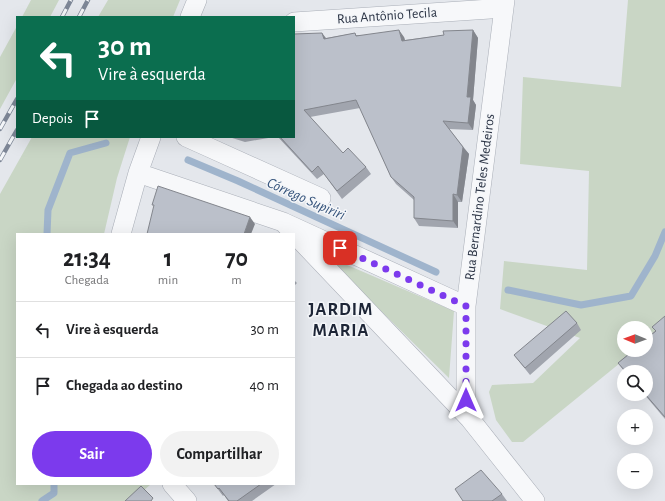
<!DOCTYPE html>
<html lang="pt">
<meta charset="utf-8">
<style>
:root{--surface:#fff;--page:#f2f2f2;--text:#202124;--muted:#757577;--line:#e0e0e0;--accent:#7c3aed}
body{margin:0;font-family:"Alegreya Sans",sans-serif;background:var(--page);color:var(--text);height:100vh;display:flex;flex-direction:column;font-size:15px;white-space:nowrap}
*{box-sizing:border-box;margin:0}
p{font-size:13px;color:var(--muted)}
.icon{flex:none;width:22px;height:22px;fill:none;stroke:currentColor;stroke-width:2;stroke-linecap:round;stroke-linejoin:round}
.map{position:relative;flex:1;overflow:hidden}
.details{position:absolute;left:16px;top:233px;width:279px;height:252px;display:flex;flex-direction:column;background:var(--surface);border-radius:0px;box-shadow:0 4px 16px #0002}
.details>*{flex:none}
.banner{position:absolute;left:16px;top:16px;width:279px;height:122px;border-radius:0px;box-shadow:0 4px 16px #0002;background:#0b6e4f;color:#fff;overflow:hidden}
.needle{width:26px;rotate:271deg}
.controls{position:absolute;left:617px;top:321px;display:grid;gap:8px}
.controls a{display:grid;place-items:center;width:36px;height:36px;border-radius:50%;background:var(--surface);box-shadow:0 4px 16px #0002;font-size:20px}
.pin{position:absolute;display:grid;place-items:center;width:34px;height:34px;color:#fff;margin:-17px;border-radius:8px;box-shadow:0 2px 6px #0006}
.me{position:absolute;width:44px;margin:-22px;rotate:0deg;stroke-linejoin:round;filter:drop-shadow(0 0 3px #0008)}
.turn{display:flex;align-items:center;gap:14px;height:84px;padding:0 16px;font-size:18px}
.turn .icon{width:52px;height:52px;stroke-width:2.5}
.turn b{display:block;font-size:28px;line-height:34px}
.then{display:flex;align-items:center;height:38px;padding:0 16px;background:#0003;gap:8px;font-size:15px}
.eta{display:flex;justify-content:space-evenly;align-items:center;height:68px;text-align:center}
.eta b{font-size:24px;font-weight:700;line-height:28px}
.cta{display:flex;gap:8px;margin-top:auto;padding:8px 16px}
.cta a{flex:1;height:46px;border-radius:24px;background:var(--accent);color:#fff;font-size:16px;font-weight:700;line-height:46px;text-align:center}
.cta a+a{background:var(--page);color:var(--text)}
ul{padding:0;list-style:none}
li{display:flex;align-items:center;gap:12px;height:56px;padding:0 16px;border-top:1px solid var(--line)}
li div{flex:1}
li b{display:block;font-size:15px}
li em{font-style:normal}
.map>svg:first-child{display:block}
.green{fill:#c9d6c5}
.lines{fill:none;stroke-linecap:round;stroke-linejoin:round}
.stream{stroke:#9fb4cc;stroke-width:7}
.street-casing{stroke:#a9aeb7;stroke-width:20}
.street{stroke:#f7f8fa;stroke-width:19}
.rail-casing{stroke:#7d8696;stroke-width:4.5}
.rail{stroke:#f4f6f9;stroke-width:3;stroke-dasharray:9;stroke-linecap:butt}
.wall{fill:#a1a5ae}
.shaded-wall{fill:#83868d}
.building{fill:#bbc0ca;stroke:#83868d}
.route{stroke:#7c3aed;stroke-width:7;stroke-dasharray:0 12.6}
.labels{text-anchor:middle;dominant-baseline:central;stroke-width:3;stroke-linejoin:round;paint-order:stroke}
.street-label{font-size:14px;fill:#2b3445;stroke:#f4f6f9}
.water-label{font-size:15px;font-style:italic;fill:#34527a;stroke:#f4f6f9}
.district-label{font-size:18px;font-weight:bold;letter-spacing:1px;fill:#1d2536;stroke:#f4f6f9}
</style>
<div class="map">
<svg width="665" height="501" viewBox="0 0 665 501">
<rect width="100%" height="100%" fill="#e4e7ec"/>
<!-- green -->
<path class="green" d="M31,0H59L50,17H22Z
M108,0H180L173,17H98Z
M628,0H665V326L646,342V328H624V350H636L523,442H512L496,420L489,392L492,385L533,383L580,338L500,309L504,261L587,270L589,171L520,164L523,77L621,87Z
M17,26V78L0,109V57Z
M32,137H130L117,178L104,234H17V484H151L132,501H0V194Z
M324,255L454,311L449,378Z"/>
<g class="lines">
<!-- stream -->
<path class="stream" d="M188,160L238,181L436,272
M47,234L48,210L70,153L106,143
M508,290L581,305L631,296L655,256L665,232
M42,501L54,493V484"/>
<!-- street casing -->
<g class="street-casing">
<path id="street" d="M190,17L197,0
M294,22L490,9L504,7
M186,137L321,198
M138,173L283,222L466,306
M283,222L470,419L535,501
M121,234L138,173L151,137
M470,419L466,400V306L505,0
M172,484L187,501"/>
</g>
<!-- street -->
<use href="#street" class="street"/>
<!-- rail casing -->
<g class="rail-casing">
<path id="rail" d="M62,17L71,0
M79,17L88,0
M0,129L17,99
M0,160L17,130"/>
</g>
<!-- rail -->
<use href="#rail" class="rail"/>
</g>
<!-- wall -->
<path class="wall" d="M473,30L478,38L473,100L476,105L473,130L449,129L469,154L462,202H458V228L419,226L414,218V200L396,184L391,177L360,108L310,117L343,153L366,167L371,174L342,199L324,174L317,179L278,137H294L322,33L326,38L355,33L356,35L404,37L405,40L444,35Z
M229,137H274L245,142Z
M294,280L297,283L294,286Z
M665,316V419L644,394H646V372H625L618,363L655,331Z
M577,323L581,330L530,375L514,355Z
M214,484H276L252,501H228L224,495L223,496Z
M502,494L507,501H463Z"/>
<!-- shaded-wall -->
<path class="shaded-wall" d="M399,30L404,37L407,48L402,41Z
M473,30L478,38L473,100L476,105L473,130L468,123L467,97Z
M322,33L327,40L324,39Z
M463,147L469,154L462,202L457,195Z
M453,194L458,202V228L453,221Z
M250,217L255,224L251,234H244Z"/>
<!-- building -->
<path class="building" d="M399,30L402,41L444,35L443,31L473,30L467,97H471L468,123L443,121L463,147L457,195L453,194V221L414,218V197L391,177L356,100L304,110L343,153L348,148L366,167L337,191L318,166L312,172L280,137H294V34L322,33L324,39L355,33L356,36Z
M158,186L250,217L244,234H147L154,205H152Z
M566,311L577,323L525,368L514,355Z
M665,316V417L645,394H646V372H626L618,363L634,350H646V339L656,331L652,327Z
M481,470L502,494L492,501H463L455,489Z
M214,484H261L237,501H229L219,488L218,489Z
M141,486L153,498L151,501H125Z"/>
<g class="lines">
<!-- route -->
<path class="route" d="M340,248L466,306V400"/>
</g>
<g class="labels">
<!-- street labels -->
<g class="street-label">
<text transform="translate(387 16) rotate(-4)">Rua Antônio Tecila</text>
<text transform="translate(480 197) rotate(-83)">Rua Bernardino Teles Medeiros</text>
</g>
<!-- water labels -->
<g class="water-label">
<text transform="translate(306 199) rotate(24)">Córrego Supiriri</text>
</g>
<!-- district labels -->
<g class="district-label">
<text x="341" y="310">JARDIM<tspan x="341" dy="21">MARIA</tspan></text>
</g>
</g>
</svg>
<div class="controls">
<a><svg class="needle" viewBox="-14 -14 28 28"><path d="M0-13l5 13h-10z" fill="#e53935"/><path d="M0 13l5-13h-10z" fill="#757577"/></svg></a>
<a><svg class="icon" aria-label="search" viewBox="0 0 24 24"><circle cx="10" cy="10" r="6"/><path d="M15 15l6 6"/></svg></a>
<a>+</a>
<a>−</a>
</div>
<div class="pin" style="left:340px;top:248px;background:#d93025"><svg class="icon" aria-label="arrive" viewBox="0 0 24 24"><path d="M6 21V4h12l-3 4 3 4H6"/></svg></div>
<svg class="me" style="left:466px;top:400px" viewBox="-20 -20 40 40"><path d="M0-17L14 15 0 8-14 15z" fill="#7c3aed" stroke="#fff" stroke-width="4"/></svg>
<div class="banner">
<div class="turn"><svg class="icon" aria-label="left" viewBox="0 0 24 24"><path d="M17 20v-9H6M10 6l-5 5 5 5"/></svg><div><b>30 m</b>Vire à esquerda</div></div>
<div class="then">Depois<svg class="icon" aria-label="arrive" viewBox="0 0 24 24"><path d="M6 21V4h12l-3 4 3 4H6"/></svg></div>
</div>
<section class="details">
<div class="eta">
<div><b>21:34</b><p>Chegada</p></div>
<div><b>1</b><p>min</p></div>
<div><b>70</b><p>m</p></div>
</div>
<ul>
<li><svg class="icon" aria-label="left" viewBox="0 0 24 24"><path d="M17 20v-9H6M10 6l-5 5 5 5"/></svg><div><b>Vire à esquerda</b></div><em>30 m</em></li>
<li><svg class="icon" aria-label="arrive" viewBox="0 0 24 24"><path d="M6 21V4h12l-3 4 3 4H6"/></svg><div><b>Chegada ao destino</b></div><em>40 m</em></li>
</ul>
<div class="cta"><a>Sair</a><a>Compartilhar</a></div>
</section>
</div>
